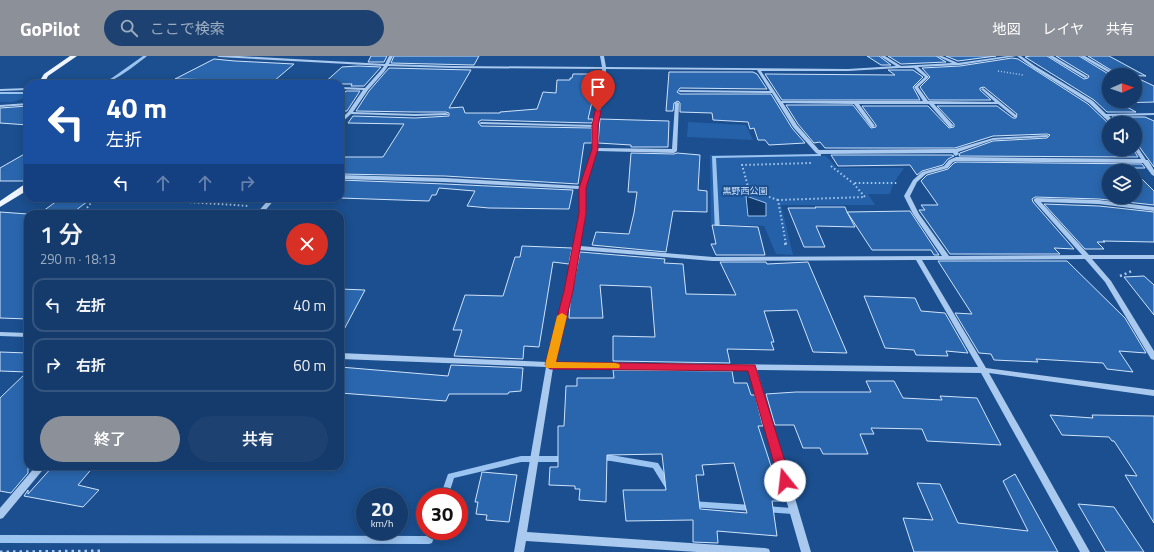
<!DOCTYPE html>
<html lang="ja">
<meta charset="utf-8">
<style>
:root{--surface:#143b6b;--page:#1d4271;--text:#f1f3f6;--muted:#9dadc1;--line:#33557e;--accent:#8c9099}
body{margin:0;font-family:"Titillium Web","Noto Sans JP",sans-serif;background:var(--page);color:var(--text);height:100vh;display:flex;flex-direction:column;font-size:15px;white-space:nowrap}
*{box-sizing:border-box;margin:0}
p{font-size:13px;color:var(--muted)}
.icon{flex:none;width:22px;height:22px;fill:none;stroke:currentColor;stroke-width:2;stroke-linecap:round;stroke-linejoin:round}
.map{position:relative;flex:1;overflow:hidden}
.panel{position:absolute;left:24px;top:154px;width:320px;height:260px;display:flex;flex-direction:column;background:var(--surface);border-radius:12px;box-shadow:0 2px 10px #0003,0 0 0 1px var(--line)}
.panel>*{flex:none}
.banner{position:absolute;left:24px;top:24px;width:320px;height:122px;border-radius:12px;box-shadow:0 2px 10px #0003,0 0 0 1px var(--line);background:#1a4fa0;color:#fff;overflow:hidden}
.needle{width:26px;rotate:88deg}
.fabs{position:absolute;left:1102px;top:12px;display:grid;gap:8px}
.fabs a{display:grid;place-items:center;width:40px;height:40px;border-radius:50%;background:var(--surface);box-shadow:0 2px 10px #0003,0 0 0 1px var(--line);font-size:20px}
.speed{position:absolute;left:356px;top:432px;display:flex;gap:8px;font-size:20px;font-weight:700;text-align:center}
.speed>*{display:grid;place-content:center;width:52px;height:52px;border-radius:50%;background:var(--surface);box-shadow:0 2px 10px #0003,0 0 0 1px var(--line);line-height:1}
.speed small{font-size:10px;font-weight:400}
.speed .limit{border:6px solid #d22;background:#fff;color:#111}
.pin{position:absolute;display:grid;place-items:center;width:34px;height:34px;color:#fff;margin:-41px -17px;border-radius:50% 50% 50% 0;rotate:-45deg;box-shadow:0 0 4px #0007}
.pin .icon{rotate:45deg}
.me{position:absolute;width:44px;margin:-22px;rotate:344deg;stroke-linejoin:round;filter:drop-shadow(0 0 3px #0008)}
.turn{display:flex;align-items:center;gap:14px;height:84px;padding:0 16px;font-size:18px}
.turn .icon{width:52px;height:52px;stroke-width:2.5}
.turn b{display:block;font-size:28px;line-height:34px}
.lanes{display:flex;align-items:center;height:38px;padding:0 16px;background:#0003;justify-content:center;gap:20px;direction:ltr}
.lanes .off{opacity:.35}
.round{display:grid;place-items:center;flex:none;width:42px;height:42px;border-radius:21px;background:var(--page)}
.summary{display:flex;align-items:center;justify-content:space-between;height:68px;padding:0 16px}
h1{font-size:24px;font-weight:600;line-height:30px}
.action{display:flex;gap:8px;margin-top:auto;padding:8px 16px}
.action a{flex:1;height:46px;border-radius:24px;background:var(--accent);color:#fff;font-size:16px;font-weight:600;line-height:46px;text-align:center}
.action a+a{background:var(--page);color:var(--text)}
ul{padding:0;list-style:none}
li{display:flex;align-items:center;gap:12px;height:54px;margin:0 8px 6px;padding:0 8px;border:2px solid var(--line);border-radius:12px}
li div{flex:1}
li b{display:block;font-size:15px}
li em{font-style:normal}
header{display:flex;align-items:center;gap:24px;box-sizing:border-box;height:56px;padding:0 20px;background:var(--accent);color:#fff}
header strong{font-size:19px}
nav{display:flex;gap:22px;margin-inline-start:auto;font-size:14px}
.search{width:280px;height:36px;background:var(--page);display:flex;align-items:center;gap:10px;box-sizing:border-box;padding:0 14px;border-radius:22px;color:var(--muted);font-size:15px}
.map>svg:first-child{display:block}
.green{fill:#2461a8}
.water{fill:#123a6d;stroke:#9cc4f0}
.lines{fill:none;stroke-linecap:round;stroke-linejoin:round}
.stream{fill:#9cc4f0;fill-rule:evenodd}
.building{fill:#2a66ad;stroke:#cfe3fa;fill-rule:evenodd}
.path-far3{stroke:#a9c9ee;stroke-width:1.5;stroke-dasharray:1 2;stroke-linecap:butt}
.path-far2{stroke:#a9c9ee;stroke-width:2;stroke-dasharray:1.5 2.5;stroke-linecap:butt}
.path-far1{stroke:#a9c9ee;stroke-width:2.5;stroke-dasharray:2 3;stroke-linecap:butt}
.path{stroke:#a9c9ee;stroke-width:3;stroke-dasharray:2.5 4;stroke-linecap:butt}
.minor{fill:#a9c9ee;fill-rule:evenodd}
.major{fill:#f0f6ff;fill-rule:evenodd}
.route{fill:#e11d48;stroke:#92132f}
.slow{fill:#f59e0b}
.labels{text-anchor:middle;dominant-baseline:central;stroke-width:4;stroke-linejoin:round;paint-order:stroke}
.far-park-label{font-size:9px;fill:#cfe3fa;stroke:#1b4f8f}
</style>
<header>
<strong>GoPilot</strong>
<div class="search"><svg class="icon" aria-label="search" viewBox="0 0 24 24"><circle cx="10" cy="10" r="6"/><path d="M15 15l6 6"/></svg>ここで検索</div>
<nav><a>地図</a><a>レイヤ</a><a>共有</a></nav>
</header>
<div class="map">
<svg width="1154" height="496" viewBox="0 0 1154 496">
<rect width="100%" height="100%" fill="#1b4f8f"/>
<!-- green -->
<path class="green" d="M0,38H27V41L13,46H0Z
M688,66L746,69L753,84L687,81Z
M710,99L826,100L837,112H904L893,128L890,138H868L875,149H781L793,199L776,198L764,170L711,168Z"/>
<!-- water -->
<path class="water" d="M746,140L766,147V160H748Z"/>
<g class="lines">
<!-- stream -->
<path class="stream" d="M143,0H147C137,8 112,28 100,28L112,22Z
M0,36H28V38H0Z
M819,98H821V100L716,102L720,177L719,178H715L712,100Z
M599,399H611L658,407L673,431L672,433L669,434L666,433L653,412L611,405L596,404L595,402L596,400Z
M521,400H565L568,401L569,403L568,405L565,406H521L454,422L448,441H440L448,418Z
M691,445L752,449L755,450L756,452L755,454L752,455L691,451L688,450L687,448L688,446Z
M765,450L792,452L795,453L796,455L795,457L792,458L765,456L762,455L761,453L762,451Z
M428,475H436L432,487L429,488L0,487V479L426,480Z"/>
</g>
<!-- building -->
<path class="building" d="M371,0H387L384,6H368Z
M394,0H479L474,9L391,7Z
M867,0H879L891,9H881Z
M888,0H936L946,6L901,8Z
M946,0H996L958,5Z
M1030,0H1047L1084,23L1088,22L1089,20L1056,0H1079L1110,19L1109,45H1135V21L1154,30V46L1120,47L1136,56H1107L1094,44L1025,1Z
M1088,0H1109L1146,20L1119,19Z
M1012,2L1018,3L1088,48L1109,68V93H1133L1138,101L959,100L960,97L993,85L1047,82L1050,79L1047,78L993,80L955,92H825L820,86L814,87L798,68L786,49H853L871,72L876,71V69L862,50H928L949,72L954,71V68L937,50H997L1013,62H1016L1017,58L984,31L980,32V34L991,44H929L920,31L930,21L922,12L960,10Z
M214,3L235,5L294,8L274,25L175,23Z
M358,10L381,11L364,30H351L352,28H323L342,11Z
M389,12L471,14L449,52L463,51L465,57H500V56L537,53L543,36L556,37L557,24H570V22H572L573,18H595V33L588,63H593L592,67L481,64L478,66L481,70L592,72V87H584L578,128L445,120L340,118V101H383L404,68L348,67L353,60L415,62L449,60V57L446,56H415L356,55L369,35Z
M888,14H913L923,21L913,31L920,44H782L765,18L895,19Z
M669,16H753L757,18L767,33L680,32L677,36L680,38H771L792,72L805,87L769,89L765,84H758L754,72L750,73L748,66L713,64L712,57L680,56V47L678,45L674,47L673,55H666Z
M346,35H360L347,55H340V42Z
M28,50V69L0,67V52Z
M1112,61H1145L1154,65V111L1138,89L1135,88V67H1116Z
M600,63L669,65L668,91H631V89L598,87Z
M28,96V125H0V112Z
M631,97L674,98L677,97L700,99L698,134L707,135V156L673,155L666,196L592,189L596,176L629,178L634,157L637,136H628Z
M831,99H952L954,100L948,103L943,109L922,115L917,119L910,109L838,110Z
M957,106L1142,108L1145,112H1131L1134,115H1109V141H1135V116L1154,135V149L1099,143L1035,141L1032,143L1033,146L1074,193L1054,192L1060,198H950L919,154H925L921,149H938L921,125L927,119L948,113L954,107Z
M340,124L445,128L573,134L569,153L489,152L467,150L475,135L439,132L436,139H432L429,145L340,142Z
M61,142H92L71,158H39Z
M1044,148L1099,150L1154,156V186L1103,185L1105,186H1097L1104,193H1085Z
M815,151H845L847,156L910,155L939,199H934L931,194H872L847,156L855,171L816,170L825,191H804L788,152H816Z
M0,156L28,158V263L0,262Z
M712,169L758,171L765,199H716L711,188H716Z
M522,190L572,192L569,208L553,206L539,291L524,290L523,303L454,300L462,274H453L465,239L503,240L515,201H520Z
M580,196L665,203L664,207L683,208L686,238L736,239L720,206H766L767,208L808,206L847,297L813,296L797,254L764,255L774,286H771L774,294L727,293L730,307L613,305V280L655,281L651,231L600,229L603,262H569L570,247Z
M938,205H1067L1125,262L1146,297L1119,295L1133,316L1107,313L1103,307L1036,303L1038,306L994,304L991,298L979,297L955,257L972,258Z
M1144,220L1154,229V259L1124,221Z
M340,233L365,234L340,281Z
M864,240L915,242L921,255L945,257L968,297L946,295L948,300L916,299L914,294L885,292Z
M0,296L28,297V417L11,437L0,435V342L27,316L0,315Z
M451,309L523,312L521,335L509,336L508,338H449L446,345L340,337V311L448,320Z
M613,314L732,315L734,327H747L751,339H755L763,370H758L771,410H775L785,445H772L777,480L717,475L718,487L693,486V464L626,465L623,434H666L662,398L607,399L606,446L579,444L580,433H575V430L549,429L550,411H558V370H564L566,330H577V322H614ZM734,407L747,457L700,453L696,419H704L702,409Z
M866,325H894L903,342L942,344L940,340L977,342L1001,389L927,385L922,373L871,372L874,378H860L868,398H823L820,392H803L794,369H775L766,338L796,336H871Z
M1050,359L1093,362L1092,359L1154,360V467L1125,419L1137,420L1114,385H1112L1109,381L1062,379Z
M53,410H94L78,429L99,434L83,451L24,440L28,434V438Z
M482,416L517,419L509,466L486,464L487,459L476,458L478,446H475Z
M1015,418L1058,496H914L903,462L933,464L917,427L940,428L958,467L1028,475L1003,425Z
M1078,448L1114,451L1144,496H1106Z"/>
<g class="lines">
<!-- path-far3 -->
<path class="path-far3" d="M998,15L1023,19"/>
<!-- path-far2 -->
<path class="path-far2" d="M831,110L853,127
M126,142L249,150
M778,144L749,134L742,109L811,107
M82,158L95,142
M786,188L778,144L865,141L853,127H898"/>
<!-- path-far1 -->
<path class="path-far1" d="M785,187L786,190
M1120,220L1132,215"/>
<!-- path -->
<path class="path" d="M0,496L100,495"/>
<!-- minor -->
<path class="minor" d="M217,0H239L385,8L389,0H393L389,8L453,10L602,11L600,0H604L606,11L848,13L896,10L880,0H885L901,10L952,7L937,0H942L958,7L1007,0H1017L960,9L918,11L929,21L918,31L928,45L995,46L982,34L981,33L983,32L1016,59V61H1014L998,48H934L953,69V70L951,71H949L929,48H859L875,70L873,71H871L854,48L783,47L797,69L819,94L955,93L993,82L1047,79L1049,80L1047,81L993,84L958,96L959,98L956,100L954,99L953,97L818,98L816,97L793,71L772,37L680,36L678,35L680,34L770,35L757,14L606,13L605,30L597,70V92L672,93L675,47L677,46L679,47L677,95L674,97L597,95L585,132L586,157L580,190L713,201L942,200L913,158L904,140L913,124L922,116L944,110L949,104L956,101L1141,103L1134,93H1135V90H1137L1146,104H1148L1154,114V120L1152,119L1143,107L957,105L953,106L948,112L926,118L917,126L910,140L919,158L949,200L1082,199L1034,145V143L1036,142L1099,144L1154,151V155L1099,148L1041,146L1089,199H1154V203H1092L1111,225L1154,295V304L1151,303L1105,226L1085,203L922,204L986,312L1154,334V340L989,317L1090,496H1080L981,317L757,314L811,496H801L749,314L553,312L527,476L765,492L769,493L770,496H697L526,485L524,496H514L546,311L340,303V297L547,306L565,235L580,157L579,133L445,126L340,123V119L445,122L580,130L593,93V71L481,68L479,67L481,66L593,69L601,30L602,13L453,12L388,10L384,16L368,34L353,56L415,58L446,57L448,58V59L415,60L351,58L340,68V64L348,56L363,34L340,33V31L365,32L381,14L384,10L219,1ZM899,12H914L925,21L914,31L923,45H781L761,15H848ZM579,194L713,205L916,204L978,311L555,306L571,235Z
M1017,0H1021L1035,10L1093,45L1106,58L1154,57V59L1109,60L1115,67H1110L1089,47L1033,12Z
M1048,0H1053L1088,21L1085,22Z
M1080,0H1085L1118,19H1113Z
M102,23L282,27L284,28H226L102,25L72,28H56L58,27Z
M28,32V34L0,35V33Z
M28,47V49L0,51V49Z
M270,142H276L262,158H256Z
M0,276L28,277V281L0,280Z
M36,410H46L3,462L0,463V452Z"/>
<!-- major -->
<path class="major" d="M70,0H77L48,20L44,28H38L44,18Z
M25,128H28V134L0,151V145Z"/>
</g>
<!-- route -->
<path class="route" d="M598,53L601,55L598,70V93L586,132V157L573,235L556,306L755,309L791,425L789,428L785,430L781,428L779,425L748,315L550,313L545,309L564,235L579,157V132L592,93V70L595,55Z"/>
<!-- slow -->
<path class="slow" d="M562,257L567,260L556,306L615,307L619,308L620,310L619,312H546L545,309L557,260Z"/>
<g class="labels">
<!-- far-park labels -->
<g class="far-park-label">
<text x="745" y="134">黒野西公園</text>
</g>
</g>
</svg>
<div class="fabs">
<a><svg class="needle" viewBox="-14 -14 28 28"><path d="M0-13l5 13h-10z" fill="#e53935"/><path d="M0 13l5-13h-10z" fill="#9dadc1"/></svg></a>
<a><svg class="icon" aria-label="sound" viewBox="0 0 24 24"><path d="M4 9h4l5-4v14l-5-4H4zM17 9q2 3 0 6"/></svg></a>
<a><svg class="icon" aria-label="layers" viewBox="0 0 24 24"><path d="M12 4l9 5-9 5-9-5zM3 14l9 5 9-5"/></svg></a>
</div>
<div class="speed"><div>20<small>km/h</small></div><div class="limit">30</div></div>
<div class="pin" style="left:598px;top:55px;background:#d93025"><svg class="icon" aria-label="arrive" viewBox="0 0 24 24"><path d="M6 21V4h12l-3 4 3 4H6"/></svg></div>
<svg class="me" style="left:785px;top:425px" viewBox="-20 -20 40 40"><circle r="19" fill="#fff"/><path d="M0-13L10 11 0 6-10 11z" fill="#e11d48"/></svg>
<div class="banner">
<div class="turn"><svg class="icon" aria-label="left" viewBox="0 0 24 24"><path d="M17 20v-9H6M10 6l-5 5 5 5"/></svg><div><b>40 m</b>左折</div></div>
<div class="lanes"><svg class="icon" aria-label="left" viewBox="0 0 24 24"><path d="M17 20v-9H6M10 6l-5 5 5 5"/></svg><svg class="icon off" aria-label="ahead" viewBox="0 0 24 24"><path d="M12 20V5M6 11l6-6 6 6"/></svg><svg class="icon off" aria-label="ahead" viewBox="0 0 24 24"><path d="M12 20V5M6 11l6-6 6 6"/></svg><svg class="icon off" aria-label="right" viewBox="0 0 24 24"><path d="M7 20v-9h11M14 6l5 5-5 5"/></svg></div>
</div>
<section class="panel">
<div class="summary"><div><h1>1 分</h1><p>290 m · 18:13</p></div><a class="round" style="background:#d93025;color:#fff"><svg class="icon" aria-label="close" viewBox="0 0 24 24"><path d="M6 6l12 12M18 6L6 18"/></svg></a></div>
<ul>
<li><svg class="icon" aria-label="left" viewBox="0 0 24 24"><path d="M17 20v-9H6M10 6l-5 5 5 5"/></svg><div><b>左折</b></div><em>40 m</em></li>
<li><svg class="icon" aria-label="right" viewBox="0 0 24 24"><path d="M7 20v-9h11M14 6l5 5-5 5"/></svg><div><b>右折</b></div><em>60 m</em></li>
</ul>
<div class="action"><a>終了</a><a>共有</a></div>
</section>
</div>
